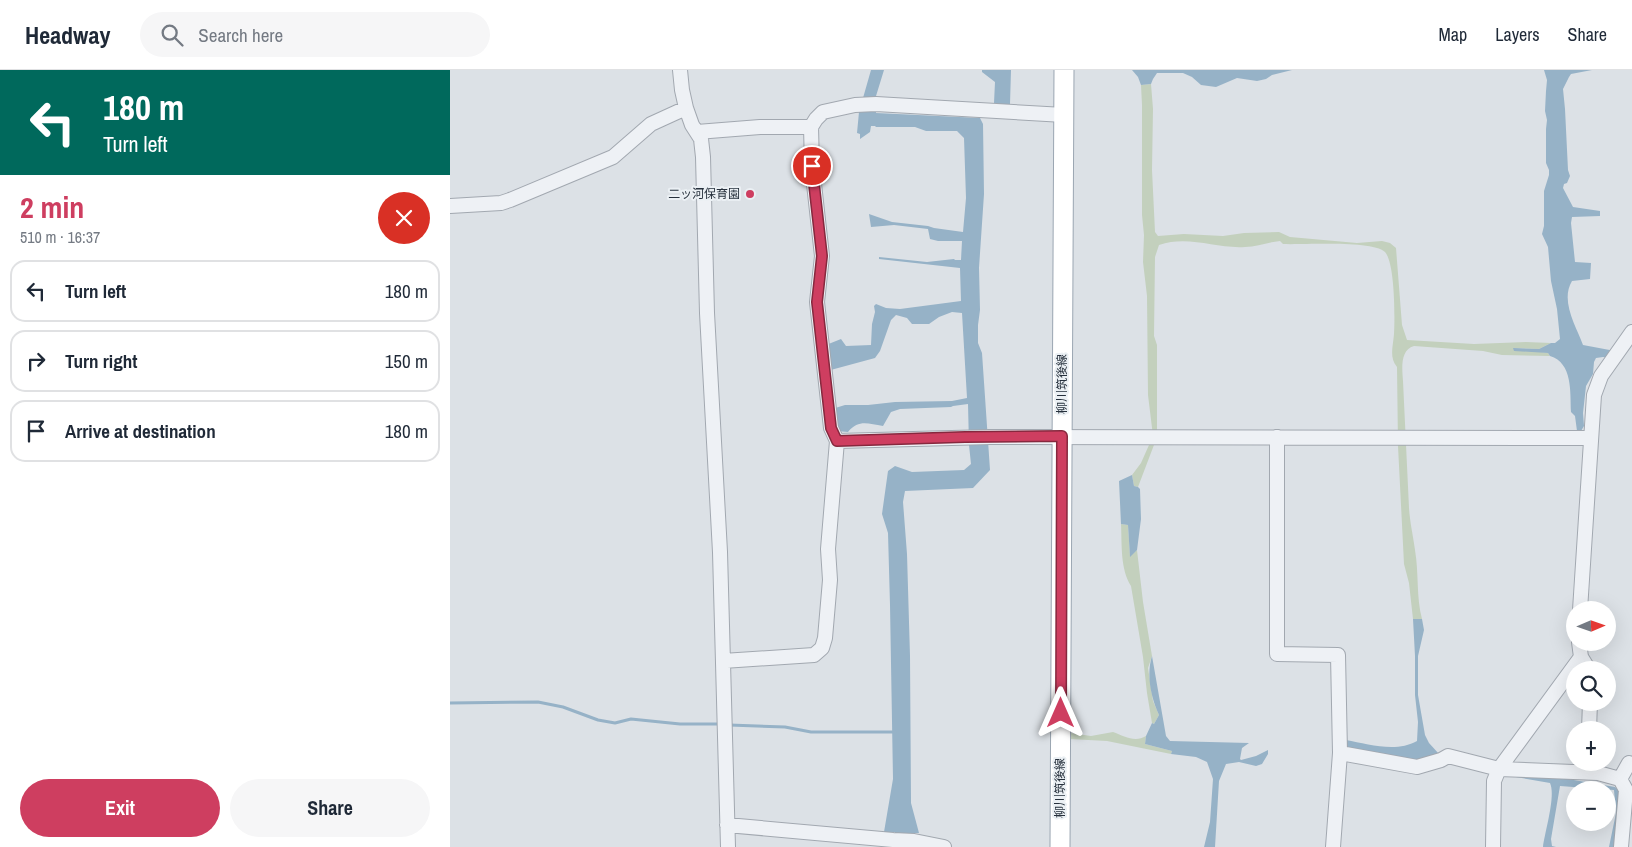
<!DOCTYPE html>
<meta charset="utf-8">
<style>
:root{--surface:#fff;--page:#f6f6f7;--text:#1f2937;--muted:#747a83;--line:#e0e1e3;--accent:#ce3e60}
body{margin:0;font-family:"Archivo Narrow","Noto Sans JP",sans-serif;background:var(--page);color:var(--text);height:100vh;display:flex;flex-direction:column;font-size:19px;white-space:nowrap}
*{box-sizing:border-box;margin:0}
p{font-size:16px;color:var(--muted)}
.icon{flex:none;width:28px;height:28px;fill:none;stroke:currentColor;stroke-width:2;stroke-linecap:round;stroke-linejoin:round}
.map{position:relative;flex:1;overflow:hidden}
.details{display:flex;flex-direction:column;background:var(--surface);width:450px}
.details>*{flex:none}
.top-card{background:#00695c;color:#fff;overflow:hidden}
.needle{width:32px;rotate:88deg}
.fabs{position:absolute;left:1116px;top:531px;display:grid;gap:10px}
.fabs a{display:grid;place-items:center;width:50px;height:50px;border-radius:50%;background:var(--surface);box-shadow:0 5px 20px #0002;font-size:25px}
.pin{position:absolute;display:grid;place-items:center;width:42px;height:42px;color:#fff;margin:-21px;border:2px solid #fff;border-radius:50%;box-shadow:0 1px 5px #0007}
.me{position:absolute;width:55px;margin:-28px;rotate:0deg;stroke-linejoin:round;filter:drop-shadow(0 0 4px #0008)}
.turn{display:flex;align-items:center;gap:18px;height:105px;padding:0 20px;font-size:22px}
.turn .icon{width:65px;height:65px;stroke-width:2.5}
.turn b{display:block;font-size:35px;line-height:42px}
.round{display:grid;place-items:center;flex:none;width:52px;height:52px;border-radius:26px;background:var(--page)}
.head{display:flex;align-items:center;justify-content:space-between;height:85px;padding:0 20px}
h1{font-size:30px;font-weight:700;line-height:38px;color:var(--accent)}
.primary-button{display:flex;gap:10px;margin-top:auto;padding:10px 20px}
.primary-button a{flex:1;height:58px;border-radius:30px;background:var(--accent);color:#fff;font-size:20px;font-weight:700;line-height:58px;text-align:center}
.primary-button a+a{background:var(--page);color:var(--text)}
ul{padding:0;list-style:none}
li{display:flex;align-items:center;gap:15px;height:62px;margin:0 10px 8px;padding:0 10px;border:2px solid var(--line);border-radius:15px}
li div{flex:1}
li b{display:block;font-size:19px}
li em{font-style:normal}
header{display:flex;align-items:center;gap:30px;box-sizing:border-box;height:70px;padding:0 25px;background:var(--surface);border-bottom:1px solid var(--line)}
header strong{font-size:24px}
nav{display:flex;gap:28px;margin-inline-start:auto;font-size:18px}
.search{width:350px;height:45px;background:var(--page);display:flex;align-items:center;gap:12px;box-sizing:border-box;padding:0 18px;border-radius:28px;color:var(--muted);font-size:19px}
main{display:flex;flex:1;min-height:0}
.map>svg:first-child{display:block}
.green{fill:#c3d0bd}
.water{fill:#96b2c7}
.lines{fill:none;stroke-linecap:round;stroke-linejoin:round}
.stream{stroke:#96b2c7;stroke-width:3}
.minor-casing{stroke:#a2a8b0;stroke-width:16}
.major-casing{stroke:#9ba6b2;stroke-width:21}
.minor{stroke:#eef1f5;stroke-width:14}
.major{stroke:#fff;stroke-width:19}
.route-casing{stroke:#86283e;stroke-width:12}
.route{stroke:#ce3e60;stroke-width:9}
.poi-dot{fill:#ce3e60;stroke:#ebf0f4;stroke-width:2}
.labels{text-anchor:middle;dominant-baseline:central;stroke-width:4;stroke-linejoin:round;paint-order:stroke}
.poi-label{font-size:12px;fill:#26303c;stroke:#ebf0f4;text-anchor:end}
.street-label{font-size:12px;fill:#26303c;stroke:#ebf0f4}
</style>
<header>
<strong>Headway</strong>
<div class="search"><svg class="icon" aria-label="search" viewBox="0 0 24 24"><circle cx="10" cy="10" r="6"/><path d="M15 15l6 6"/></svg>Search here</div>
<nav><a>Map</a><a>Layers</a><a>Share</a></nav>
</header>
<main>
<section class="details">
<div class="top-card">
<div class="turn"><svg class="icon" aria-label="left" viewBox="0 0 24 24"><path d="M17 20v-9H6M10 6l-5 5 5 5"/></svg><div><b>180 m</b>Turn left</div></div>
</div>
<div class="head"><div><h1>2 min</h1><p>510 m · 16:37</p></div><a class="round" style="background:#d93025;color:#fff"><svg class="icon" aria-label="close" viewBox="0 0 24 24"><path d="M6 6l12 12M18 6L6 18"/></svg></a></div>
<ul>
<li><svg class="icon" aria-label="left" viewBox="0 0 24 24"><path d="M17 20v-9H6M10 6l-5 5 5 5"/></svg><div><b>Turn left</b></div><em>180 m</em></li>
<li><svg class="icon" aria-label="right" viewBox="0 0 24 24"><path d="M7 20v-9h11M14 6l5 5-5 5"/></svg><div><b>Turn right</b></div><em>150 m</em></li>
<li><svg class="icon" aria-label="arrive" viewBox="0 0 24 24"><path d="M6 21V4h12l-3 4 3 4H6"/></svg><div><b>Arrive at destination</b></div><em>180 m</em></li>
</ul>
<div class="primary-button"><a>Exit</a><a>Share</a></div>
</section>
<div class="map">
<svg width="1182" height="777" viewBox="0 0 1182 777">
<rect width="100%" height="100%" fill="#dce1e6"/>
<!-- green -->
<path class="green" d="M701,14L703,39L702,100L705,162L708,166L734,164L773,166L794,163L829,162L840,167L907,173L932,171L940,173L946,178L952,255L957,270L1024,274L1076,272L1101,273L1089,279L1063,278L1098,283L1100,286L1052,285L1033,281L964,276C950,280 952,298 953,311L959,438C960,453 963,465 965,480C969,503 966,527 972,549H963L959,513L954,494L948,376L947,297C939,287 943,277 944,264C945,248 945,193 935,182C922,170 853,175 833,174L830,171C818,172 807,177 795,177C766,179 739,165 709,175L705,187L704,266L707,275V367L688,417L684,416L682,405L691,393L703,366L698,325L697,226L693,192L694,165L692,145V35L691,15Z
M671,454L678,455L680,486L687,480L693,532L702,586L698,598L703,631L709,645L704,654L702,653L697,623L693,587L681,516C670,499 672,474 671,454Z
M663,662C674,666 685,673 696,666L695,674L722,681L721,684L657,671L619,669L620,663L641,666Z"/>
<!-- water -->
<path class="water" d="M421,0H434L426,26V43L530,48L533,54L534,124L529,198L530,240L528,255V273L532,283L540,400L523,418L455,421L453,432L457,484L460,586L461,733L469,763H462L458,776H445V762H434L443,709L440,535L438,463L432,444L438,401L445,396L462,402L514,400L521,394L519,375L518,334L503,336L501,337L450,339L441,342L433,356C418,354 409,349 398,362L386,361L382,339L395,335H418L445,332L502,331L517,328L512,243L502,242L489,247L479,254H462L457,248L446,245L441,250L430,281L425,288L377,301L376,275L391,269L396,276L421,275L422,254L425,242L424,236L426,234L436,238L450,239L511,231L510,198L429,189V187L477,192L504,189L505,190H511L512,171H488L480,169L478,159L444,155L421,157L419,144L442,152L478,156L484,158L513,162L516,128L514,68L507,61H476L465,57H426L425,56H421L420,62L410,69V64L407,63L409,42Z
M532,0H561L560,34L554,40L542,37L544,33L545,12L532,2Z
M682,0H842L822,5L816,9L807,11L787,8L766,17L751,15L742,7L733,3H707L703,9L701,14L691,15L688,7Z
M1094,0H1142L1121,4L1119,7L1113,19L1115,39L1118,100L1120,106L1117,113L1114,114L1113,118L1123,137L1150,141V146L1122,147L1121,153L1125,192L1141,193L1140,209L1122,211C1110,231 1126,256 1133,275L1165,281L1161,288L1153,287L1146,288L1144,292L1143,304L1136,316L1133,343L1134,356L1131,361H1127L1125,346L1121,342C1120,322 1123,293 1100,286L1098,283L1064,281L1063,278L1089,279L1101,273H1105L1110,269L1107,239L1101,211L1098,177L1092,164L1094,156V121L1099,105V100L1096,93V59L1097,50L1095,41L1096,21L1097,10Z
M682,405L684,416L688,417L690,419L691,449L687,480L680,487L678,455L671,454L669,411Z
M963,549H972L974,560L968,586V625L975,665L979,673L989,684L970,690H953L895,678L896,670C918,674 946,683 967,671L968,652L965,625V586Z
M702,586L716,666L720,671L799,673L792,678L790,689L791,690L806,686L818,680V684L812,694L806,696L789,692L776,694L769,711L765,777H754L760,752L763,709L757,692L746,687L721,684L722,681L695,674L696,666L702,653L704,654L709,645C701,627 696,605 702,586Z
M1055,705L1112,708L1165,717L1169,721L1167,777H1159L1166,743L1164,720L1110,716L1101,769L1102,776L1106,777H1093C1095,761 1106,726 1100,713Z"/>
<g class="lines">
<!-- stream -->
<path class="stream" d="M0,633L88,632L113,637L148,650L165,653L181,649L230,654H270
M279,655L335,657L361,662H445"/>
<!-- minor casing -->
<g class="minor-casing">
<path id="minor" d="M230,0L232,20L236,38L242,55L251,69L253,87L257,243L270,482L278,777
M247,62L310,57H361
M0,136L51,133L60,130L163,87L201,54L236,38
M827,367V584L888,585L890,683L883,777
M387,371L540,367L1141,368
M1130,540L1144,325L1151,306L1182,262
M1131,587L1139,600
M273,591L364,585L372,578L375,568L380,510L378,479L387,371L381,358L367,232L372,186L362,96L361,57L366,49L373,42L405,35L426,34L614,45
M1139,660L1140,632
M890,683L967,697L991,690L998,686L1049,699L1148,703L1170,709L1176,720L1171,777
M1170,709L1179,693
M277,755L443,770L464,771L494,777
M1043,777L1044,711L1049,699L1131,587L1129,572"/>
</g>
<!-- major casing -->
<g class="major-casing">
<path id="major" d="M610,777L614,0"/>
</g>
<!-- minor -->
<use href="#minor" class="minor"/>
<!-- major -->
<use href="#major" class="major"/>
</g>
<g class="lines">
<!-- route casing -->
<g class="route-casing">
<path id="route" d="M362,96L372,186L367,232L381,358L387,371L515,367L612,366L611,643"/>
</g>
<!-- route -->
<use href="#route" class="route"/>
</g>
<!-- markers -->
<circle class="poi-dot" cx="300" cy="124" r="5"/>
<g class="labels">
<!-- poi labels -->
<g class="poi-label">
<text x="290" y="124">二ッ河保育園</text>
</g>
<!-- street labels -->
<g class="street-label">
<text transform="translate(612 314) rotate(-90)">柳川筑後線</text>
<text transform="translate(610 718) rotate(-90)">柳川筑後線</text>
</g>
</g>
</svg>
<div class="fabs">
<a><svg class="needle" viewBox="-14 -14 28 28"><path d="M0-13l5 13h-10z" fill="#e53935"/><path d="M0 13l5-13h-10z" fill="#747a83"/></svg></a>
<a><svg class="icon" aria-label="search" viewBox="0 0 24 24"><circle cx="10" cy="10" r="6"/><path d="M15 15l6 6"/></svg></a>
<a>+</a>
<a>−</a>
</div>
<div class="pin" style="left:362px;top:96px;background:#d93025"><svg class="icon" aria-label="arrive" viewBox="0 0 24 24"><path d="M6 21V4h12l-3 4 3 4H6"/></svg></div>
<svg class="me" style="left:611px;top:643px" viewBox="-20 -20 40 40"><path d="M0-17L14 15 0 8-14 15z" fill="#ce3e60" stroke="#fff" stroke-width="4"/></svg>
</div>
</main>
